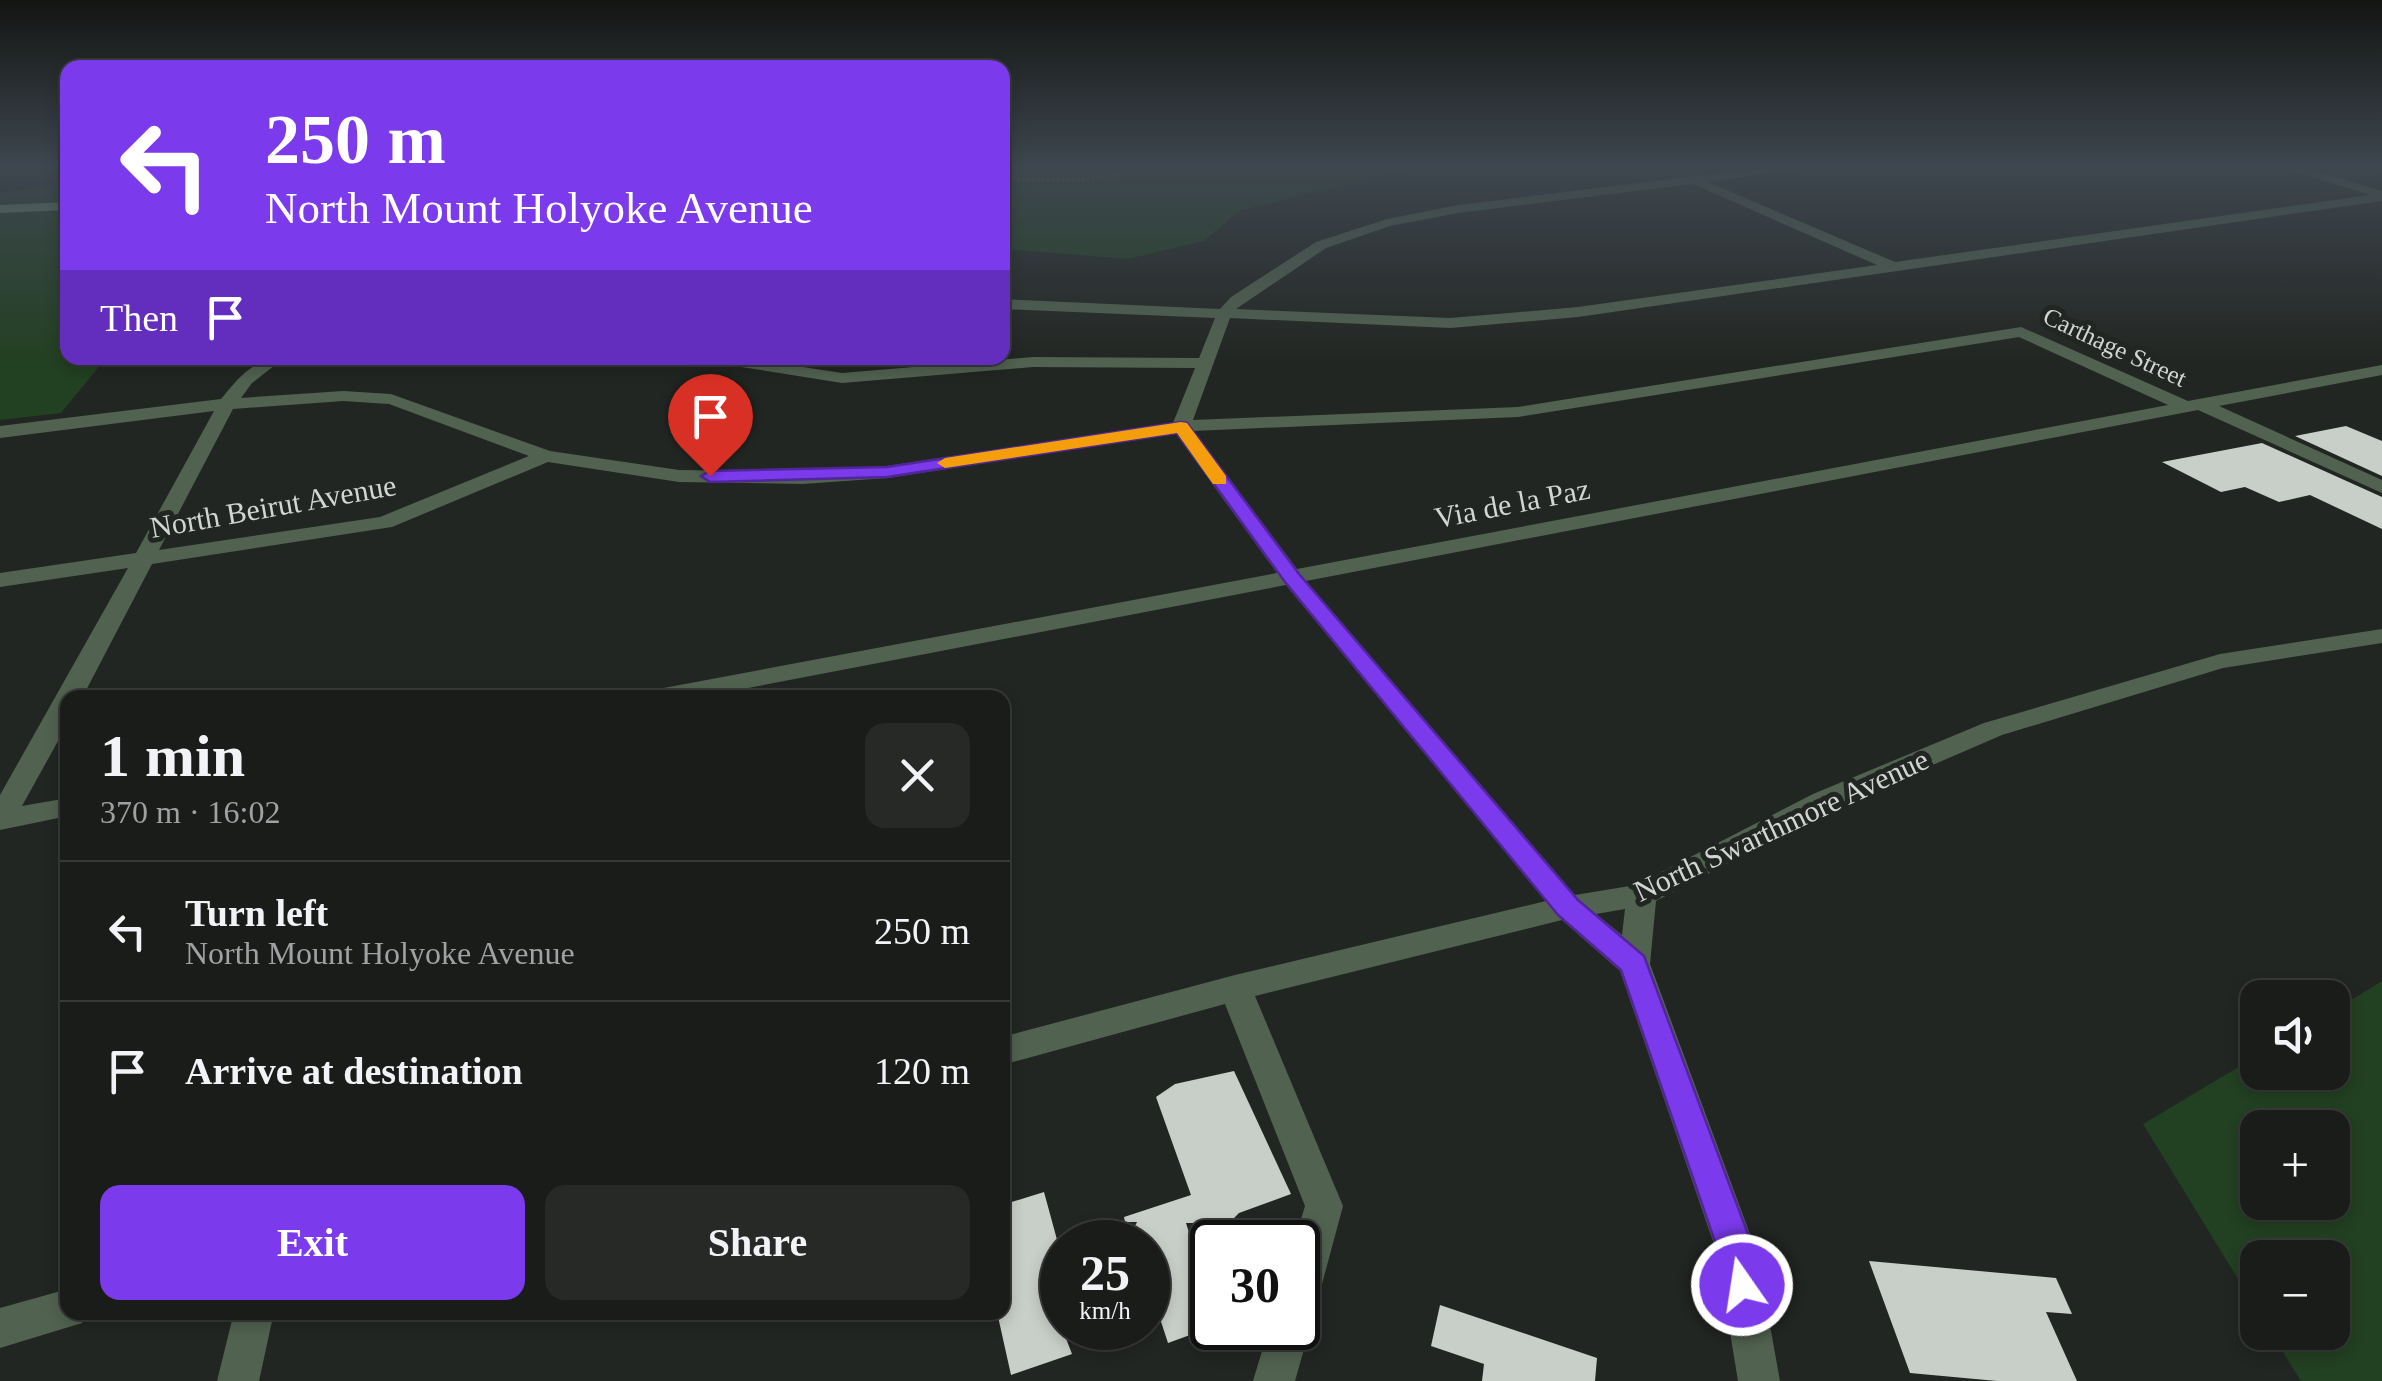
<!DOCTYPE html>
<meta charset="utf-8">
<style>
:root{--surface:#1a1c1a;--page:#272927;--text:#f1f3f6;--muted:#9fa1a2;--line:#383a39;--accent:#7c3aed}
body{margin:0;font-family:"Times New Roman",serif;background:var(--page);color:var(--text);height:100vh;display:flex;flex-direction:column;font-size:38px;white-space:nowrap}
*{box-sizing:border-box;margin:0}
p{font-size:32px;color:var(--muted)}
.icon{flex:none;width:55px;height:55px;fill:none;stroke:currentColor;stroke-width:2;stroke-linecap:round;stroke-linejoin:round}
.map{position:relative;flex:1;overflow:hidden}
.side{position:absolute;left:60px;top:690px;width:950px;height:630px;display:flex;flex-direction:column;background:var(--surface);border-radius:20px;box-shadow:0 5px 15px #0003,0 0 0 2px var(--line)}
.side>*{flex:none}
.top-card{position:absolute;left:60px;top:60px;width:950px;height:305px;border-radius:20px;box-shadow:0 5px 15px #0003,0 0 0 2px var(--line);background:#7c3aed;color:#fff;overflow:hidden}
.controls{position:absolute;left:2240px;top:980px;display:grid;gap:20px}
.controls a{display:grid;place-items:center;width:110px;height:110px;border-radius:20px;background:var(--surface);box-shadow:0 5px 15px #0003,0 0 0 2px var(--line);font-size:50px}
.speed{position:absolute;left:1040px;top:1220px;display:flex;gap:20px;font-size:50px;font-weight:700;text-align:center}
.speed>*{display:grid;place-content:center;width:130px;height:130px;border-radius:50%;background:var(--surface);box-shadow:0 5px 15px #0003,0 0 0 2px var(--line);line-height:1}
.speed small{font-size:25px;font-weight:400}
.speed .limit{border:5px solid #111;border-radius:15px;background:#fff;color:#111}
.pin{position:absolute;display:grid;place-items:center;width:85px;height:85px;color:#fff;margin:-102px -42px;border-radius:50% 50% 50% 0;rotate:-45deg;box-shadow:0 0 10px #0007}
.pin .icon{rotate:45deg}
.me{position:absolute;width:110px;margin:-55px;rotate:347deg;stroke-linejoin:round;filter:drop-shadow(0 0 8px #0008)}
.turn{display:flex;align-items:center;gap:35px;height:210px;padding:0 40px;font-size:45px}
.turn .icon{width:130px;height:130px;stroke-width:2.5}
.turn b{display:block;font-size:70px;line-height:85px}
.then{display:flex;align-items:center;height:95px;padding:0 40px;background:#0003;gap:20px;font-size:38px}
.round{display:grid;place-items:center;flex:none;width:105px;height:105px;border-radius:20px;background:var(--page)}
.overview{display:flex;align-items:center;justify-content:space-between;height:170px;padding:0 40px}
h1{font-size:60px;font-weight:800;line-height:75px}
.primary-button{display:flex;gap:20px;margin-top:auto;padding:20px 40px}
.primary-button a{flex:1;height:115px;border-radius:20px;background:var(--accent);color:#fff;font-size:40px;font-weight:800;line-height:115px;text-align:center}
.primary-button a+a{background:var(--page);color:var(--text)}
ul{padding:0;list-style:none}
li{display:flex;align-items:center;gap:30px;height:140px;padding:0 40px;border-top:2px solid var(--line)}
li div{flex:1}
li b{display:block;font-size:38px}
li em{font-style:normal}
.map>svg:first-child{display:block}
.green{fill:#224022;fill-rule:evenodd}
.building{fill:#c8cec8}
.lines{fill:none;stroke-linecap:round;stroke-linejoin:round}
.path{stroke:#686b68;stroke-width:4;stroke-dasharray:2.5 2.5;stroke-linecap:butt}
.minor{fill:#516250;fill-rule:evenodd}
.major{fill:#7c9e7a;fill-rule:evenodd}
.route{fill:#7c3aed;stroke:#51269a;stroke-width:2.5}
.slow{fill:#f59e0b}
.labels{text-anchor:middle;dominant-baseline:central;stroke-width:10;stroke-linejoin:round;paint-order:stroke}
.far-street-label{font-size:25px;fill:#d2d5d2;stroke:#222622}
.street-label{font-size:30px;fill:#d2d5d2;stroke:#222622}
</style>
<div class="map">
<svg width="2382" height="1381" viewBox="0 0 2382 1381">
<rect width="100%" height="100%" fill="#222622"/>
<!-- green -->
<path class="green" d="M1408,168L1241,210L1203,241L1128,259L1003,249V168Z
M67,183L68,344L61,348L67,349L68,358H106L61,413L0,420V193Z
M2382,981V1381H2301L2271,1333L2332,1332V1258H2258L2257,1310L2143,1124L2257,1056L2258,1072H2332L2333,1011ZM2258,1128H2332V1202H2258Z"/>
<!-- building -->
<path class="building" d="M2346,426L2382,441V476L2295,436Z
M2262,443L2382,497V529L2310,495L2279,502L2245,487L2221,492L2162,462Z
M1234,1071L1291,1194L1239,1213L1229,1223H1186L1212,1305V1327L1168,1343L1148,1282V1242H1127L1137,1222H1125L1124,1217L1191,1195L1156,1097L1175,1084Z
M1044,1192L1062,1258V1328L1072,1354L1011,1375L997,1312H1002V1205Z
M1869,1261L2056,1278L2072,1314L2046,1312L2077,1381H1997L1910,1373Z
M1440,1305L1597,1358L1595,1381H1482L1484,1364L1431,1346Z"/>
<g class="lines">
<!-- path -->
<path class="path" d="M1002,178L1080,180L1160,168"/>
<!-- minor -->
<path class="minor" d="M1761,168H1800L1708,182L1895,262L2370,195L2284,168H2305L2382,191V201L1578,317L1450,328L1230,318L1193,420L1518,407L2021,327L2188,401L2382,365V375L2219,406L2382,480V493L2198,410L1306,581L1575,895L1636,885L1813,794L1984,723L2220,654L2382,629V643L2223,668L2002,735L1833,808L1656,901L1650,964L1757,1253L1780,1381H1738L1717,1253L1620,971L1562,920L1255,996L1343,1206L1318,1299L1312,1313L1305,1316L1310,1328L1295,1381H1253L1269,1328H1298V1242H1294L1305,1206L1225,1004L1002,1065V1037L1235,975L1546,901L1286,585L696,698H641L653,690L1277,573L1176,434L887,478L803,484L679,482L548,462L392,527L152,564L82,698H68V723L22,806L68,798V816L0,830V795L128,568L0,587V573L136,553L214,411L0,438V426L221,399C239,377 254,358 284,358L252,383L241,398L343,391L391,394L550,451L679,470L803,472L887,466L1173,423L1195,368L1033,367L842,383L716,363L708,358H744L842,373L1033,357L1199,358L1215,318L1002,309V299L1220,309L1231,297L1316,242L1387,219L1458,205ZM1693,184L1877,265L1578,307L1450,318L1236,309L1326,248L1390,226L1458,213ZM2019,337L2168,405L1297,569L1193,431L1518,417ZM343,401L389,404L529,456L380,517L159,550L233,409ZM1625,909L1622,935L1596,914Z
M68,1289V1312H87L82,1323L0,1348V1308Z
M234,1312H274L259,1381H217Z"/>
<!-- major -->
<path class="major" d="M68,202V210L0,213V205Z"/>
</g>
<!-- sky -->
<linearGradient id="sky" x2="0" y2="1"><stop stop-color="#131513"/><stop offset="0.46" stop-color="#3e474f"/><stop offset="1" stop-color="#3e474f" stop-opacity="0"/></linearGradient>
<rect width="2382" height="362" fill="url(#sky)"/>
<!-- route -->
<path class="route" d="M1181,422L1187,423L1299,574L1578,900L1644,956L1755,1253L1761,1285L1755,1298L1742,1303L1730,1298L1719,1253L1621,970L1558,915L1285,582L1177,433L887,477L710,482L701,476L710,471L887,467Z"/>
<!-- slow -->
<path class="slow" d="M1181,422L1187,423L1226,476V484H1213L1177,433L945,468L937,463L945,458Z"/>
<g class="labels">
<!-- far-street labels -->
<g class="far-street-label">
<text transform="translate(2115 347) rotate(25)">Carthage Street</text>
</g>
<!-- street labels -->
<g class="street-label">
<text transform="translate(1512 503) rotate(-11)">Via de la Paz</text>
<text transform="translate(273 506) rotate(-10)">North Beirut Avenue</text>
<text transform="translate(1781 825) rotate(-25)">North Swarthmore Avenue</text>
</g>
</g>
</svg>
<div class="controls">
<a><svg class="icon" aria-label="sound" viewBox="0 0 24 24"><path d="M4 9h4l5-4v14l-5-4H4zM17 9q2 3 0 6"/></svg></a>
<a>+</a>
<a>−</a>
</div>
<div class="speed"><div>25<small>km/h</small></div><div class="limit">30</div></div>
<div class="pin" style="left:710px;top:476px;background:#d93025"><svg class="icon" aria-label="arrive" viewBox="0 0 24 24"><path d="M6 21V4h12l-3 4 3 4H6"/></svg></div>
<svg class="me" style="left:1742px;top:1285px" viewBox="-20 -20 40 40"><circle r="17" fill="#7c3aed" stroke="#fff" stroke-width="3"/><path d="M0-11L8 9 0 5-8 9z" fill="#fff"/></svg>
<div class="top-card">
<div class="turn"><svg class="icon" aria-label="left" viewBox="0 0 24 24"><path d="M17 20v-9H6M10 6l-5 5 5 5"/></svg><div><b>250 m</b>North Mount Holyoke Avenue</div></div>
<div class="then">Then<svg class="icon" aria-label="arrive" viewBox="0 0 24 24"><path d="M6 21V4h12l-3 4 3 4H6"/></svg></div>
</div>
<section class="side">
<div class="overview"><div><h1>1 min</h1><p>370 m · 16:02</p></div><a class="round"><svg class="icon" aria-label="close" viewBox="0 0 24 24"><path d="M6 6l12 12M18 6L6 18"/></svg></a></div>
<ul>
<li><svg class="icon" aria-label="left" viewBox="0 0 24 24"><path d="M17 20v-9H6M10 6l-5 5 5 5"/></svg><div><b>Turn left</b><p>North Mount Holyoke Avenue</p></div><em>250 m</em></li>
<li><svg class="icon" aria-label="arrive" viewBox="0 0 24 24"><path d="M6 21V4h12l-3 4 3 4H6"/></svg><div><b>Arrive at destination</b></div><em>120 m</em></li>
</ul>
<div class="primary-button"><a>Exit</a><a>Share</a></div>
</section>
</div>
